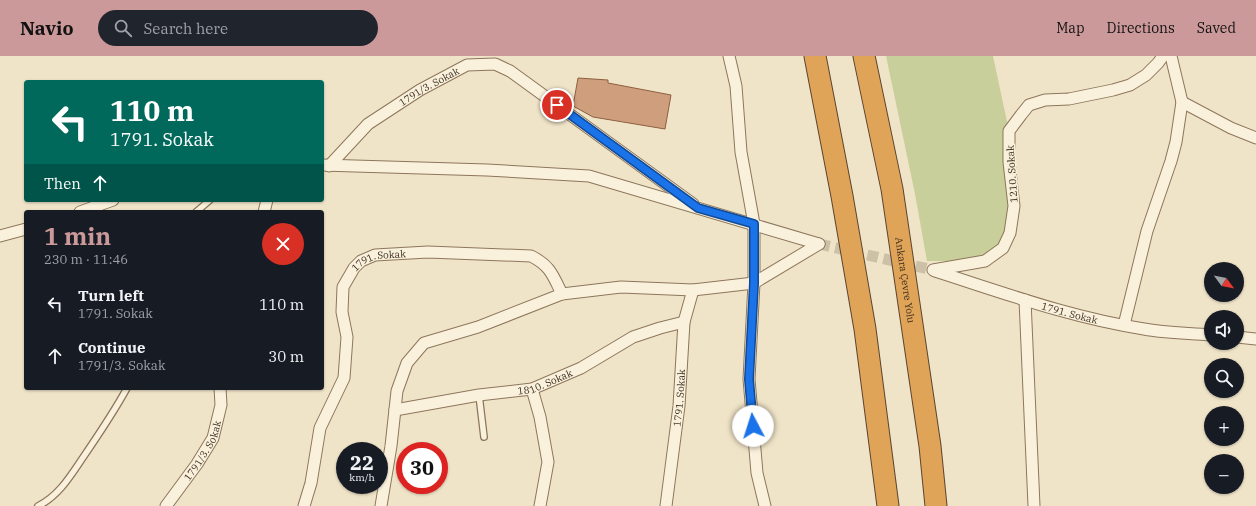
<!DOCTYPE html>
<meta charset="utf-8">
<style>
:root{--surface:#171b24;--page:#20242c;--text:#f1f3f6;--muted:#9ea1a6;--accent:#cc999b}
body{margin:0;font-family:"IBM Plex Serif",serif;background:var(--page);color:var(--text);height:100vh;display:flex;flex-direction:column;font-size:15px;white-space:nowrap}
*{box-sizing:border-box;margin:0}
p{font-size:13px;color:var(--muted)}
.icon{flex:none;width:22px;height:22px;fill:none;stroke:currentColor;stroke-width:2;stroke-linecap:round;stroke-linejoin:round}
.map{position:relative;flex:1;overflow:hidden}
.side{position:absolute;left:24px;top:154px;width:300px;height:180px;display:flex;flex-direction:column;background:var(--surface);border-radius:4px;box-shadow:0 1px 3px #0004}
.side>*{flex:none}
.hud{position:absolute;left:24px;top:24px;width:300px;height:122px;border-radius:4px;box-shadow:0 1px 3px #0004;background:#00695c;color:#fff;overflow:hidden}
.needle{width:26px;rotate:122deg}
.controls{position:absolute;left:1204px;top:206px;display:grid;gap:8px}
.controls a{display:grid;place-items:center;width:40px;height:40px;border-radius:50%;background:var(--surface);box-shadow:0 1px 3px #0004;font-size:20px}
.speed{position:absolute;left:336px;top:386px;display:flex;gap:8px;font-size:20px;font-weight:700;text-align:center}
.speed>*{display:grid;place-content:center;width:52px;height:52px;border-radius:50%;background:var(--surface);box-shadow:0 1px 3px #0004;line-height:1}
.speed small{font-size:10px;font-weight:400}
.speed .limit{border:6px solid #d22;background:#fff;color:#111}
.pin{position:absolute;display:grid;place-items:center;width:34px;height:34px;color:#fff;margin:-17px;border:2px solid #fff;border-radius:50%;box-shadow:0 1px 4px #0007}
.me{position:absolute;width:44px;margin:-22px;rotate:355deg;stroke-linejoin:round;filter:drop-shadow(0 0 3px #0008)}
.turn{display:flex;align-items:center;gap:14px;height:84px;padding:0 20px;font-size:18px}
.turn .icon{width:52px;height:52px;stroke-width:2.5}
.turn b{display:block;font-size:28px;line-height:34px}
.then{display:flex;align-items:center;height:38px;padding:0 20px;background:#0003;gap:8px;font-size:15px}
.round{display:grid;place-items:center;flex:none;width:42px;height:42px;border-radius:21px;background:var(--page)}
.head{display:flex;align-items:center;justify-content:space-between;height:68px;padding:0 20px}
h1{font-size:24px;font-weight:700;line-height:30px;color:var(--accent)}
ul{padding:0;list-style:none}
li{display:flex;align-items:center;gap:12px;height:52px;padding:0 20px}
li div{flex:1}
li b{display:block;font-size:15px}
li em{font-style:normal}
header{display:flex;align-items:center;gap:24px;box-sizing:border-box;height:56px;padding:0 20px;background:var(--accent);color:#111}
header strong{font-size:19px}
nav{display:flex;gap:22px;margin-inline-start:auto;font-size:14px}
.search{width:280px;height:36px;background:var(--page);display:flex;align-items:center;gap:10px;box-sizing:border-box;padding:0 14px;border-radius:22px;color:var(--muted);font-size:15px}
.map>svg:first-child{display:block}
.green{fill:#c9cf9b}
.building{fill:#cf9f7d;stroke:#8d5f41}
.lines{fill:none;stroke-linecap:round;stroke-linejoin:round}
.minor-tunnel{stroke:#ccc0a6;stroke-width:11;stroke-dasharray:11 5.5;stroke-linecap:butt}
.service-casing{stroke:#8d765c;stroke-width:8}
.minor-casing{stroke:#8d765c;stroke-width:13}
.motorway-casing{stroke:#5b4430;stroke-width:23}
.service{stroke:#faf1dc;stroke-width:5.5}
.minor{stroke:#faf1dc;stroke-width:11}
.motorway{stroke:#e0a458;stroke-width:21}
.route-casing{stroke:#114b97;stroke-width:10}
.route{stroke:#1a73e8;stroke-width:7}
.labels{text-anchor:middle;dominant-baseline:central;stroke-width:3.5;stroke-linejoin:round;paint-order:stroke}
.street-label{font-size:10px;fill:#3d2e20;stroke:#f7eed8}
</style>
<header>
<strong>Navio</strong>
<div class="search"><svg class="icon" aria-label="search" viewBox="0 0 24 24"><circle cx="10" cy="10" r="6"/><path d="M15 15l6 6"/></svg>Search here</div>
<nav><a>Map</a><a>Directions</a><a>Saved</a></nav>
</header>
<div class="map">
<svg width="1256" height="450" viewBox="0 0 1256 450">
<rect width="100%" height="100%" fill="#f0e4c8"/>
<!-- green -->
<path class="green" d="M886,0H993L1009,75L1010,177L985,205H927L915,138Z"/>
<!-- building -->
<path class="building" d="M578,22L608,24V27L671,39L665,73L593,61L573,50Z"/>
<g class="lines">
<!-- minor-tunnel -->
<path class="minor-tunnel" d="M819,188L933,214"/>
<!-- service casing -->
<g class="service-casing">
<path id="service" d="M196,156L210,144
M479,339L484,381
M38,450C59,440 71,419 84,400C99,378 114,356 127,332"/>
</g>
<!-- minor casing -->
<g class="minor-casing">
<g id="minor">
<path d="M729,0L736,30L741,96L754,168V227L749,323L757,417L765,450"/>
<path d="M1182,46L1231,72L1256,82"/>
<path d="M322,109L487,114L589,120L819,188"/>
<path id="s1" d="M329,110L368,68L420,34L467,9L495,8L510,15L693,148"/>
<path d="M80,156L113,144"/>
<path d="M264,156L267,144"/>
<path d="M0,180L26,173"/>
<path d="M933,214L985,205L1003,192L1010,177L1014,150L1009,106V75L1021,59L1029,49L1045,44L1069,43L1113,34L1130,29L1146,19L1158,7L1163,0"/>
<path id="s2" d="M935,215C1004,237 1072,262 1144,273C1166,277 1189,277 1211,279"/>
<path d="M1025,244L1034,450"/>
<path d="M1124,269L1147,175L1171,105L1176,86L1182,46L1171,0"/>
<path d="M1237,281L1256,283"/>
<path d="M532,333L540,361L548,406L540,450"/>
<path id="s3" d="M395,354L479,339L532,333L581,312L633,281L660,272L684,266"/>
<path id="s4" d="M166,450L197,408L213,382L221,349L220,332"/>
<path id="s5" d="M304,450L311,427L320,372L344,322L347,281L342,256L343,231L354,212L361,205L375,199L428,196L531,200C551,210 553,220 562,238"/>
<path d="M381,450L391,390L397,335L407,307L424,287L478,271L562,238L621,231L693,234L754,227L819,188"/>
<path id="s6" d="M666,450L679,350L684,266L693,234"/>
</g>
</g>
<!-- motorway casing -->
<g class="motorway-casing">
<g id="motorway">
<path d="M815,0L842,140L865,273L888,450"/>
<path id="s7" d="M864,0L892,133L930,390L936,450"/>
</g>
</g>
<!-- service -->
<use href="#service" class="service"/>
<!-- minor -->
<use href="#minor" class="minor"/>
<!-- motorway -->
<use href="#motorway" class="motorway"/>
</g>
<g class="lines">
<!-- route casing -->
<g class="route-casing">
<path id="route" d="M557,49L698,152L754,168V227L749,323L753,370"/>
</g>
<!-- route -->
<use href="#route" class="route"/>
</g>
<g class="labels">
<!-- street labels -->
<g class="street-label">
<text stroke="none"><textPath href="#s1" startOffset="129">1791/3. Sokak</textPath></text>
<text transform="translate(1012 118) rotate(-94)">1210. Sokak</text>
<text stroke="none"><textPath href="#s5" startOffset="276">1791. Sokak</textPath></text>
<text stroke="none"><textPath href="#s7" startOffset="228">Ankara Çevre Yolu</textPath></text>
<text stroke="none"><textPath href="#s2" startOffset="141">1791. Sokak</textPath></text>
<text stroke="none"><textPath href="#s3" startOffset="153">1810. Sokak</textPath></text>
<text stroke="none"><textPath href="#s6" startOffset="109">1791. Sokak</textPath></text>
<text stroke="none"><textPath href="#s4" startOffset="67">1791/3. Sokak</textPath></text>
</g>
</g>
</svg>
<div class="controls">
<a><svg class="needle" viewBox="-14 -14 28 28"><path d="M0-13l5 13h-10z" fill="#e53935"/><path d="M0 13l5-13h-10z" fill="#9ea1a6"/></svg></a>
<a><svg class="icon" aria-label="sound" viewBox="0 0 24 24"><path d="M4 9h4l5-4v14l-5-4H4zM17 9q2 3 0 6"/></svg></a>
<a><svg class="icon" aria-label="search" viewBox="0 0 24 24"><circle cx="10" cy="10" r="6"/><path d="M15 15l6 6"/></svg></a>
<a>+</a>
<a>−</a>
</div>
<div class="speed"><div>22<small>km/h</small></div><div class="limit">30</div></div>
<div class="pin" style="left:557px;top:49px;background:#d93025"><svg class="icon" aria-label="arrive" viewBox="0 0 24 24"><path d="M6 21V4h12l-3 4 3 4H6"/></svg></div>
<svg class="me" style="left:753px;top:370px" viewBox="-20 -20 40 40"><circle r="19" fill="#fff"/><path d="M0-13L10 11 0 6-10 11z" fill="#1a73e8"/></svg>
<div class="hud">
<div class="turn"><svg class="icon" aria-label="left" viewBox="0 0 24 24"><path d="M17 20v-9H6M10 6l-5 5 5 5"/></svg><div><b>110 m</b>1791. Sokak</div></div>
<div class="then">Then<svg class="icon" aria-label="ahead" viewBox="0 0 24 24"><path d="M12 20V5M6 11l6-6 6 6"/></svg></div>
</div>
<section class="side">
<div class="head"><div><h1>1 min</h1><p>230 m · 11:46</p></div><a class="round" style="background:#d93025;color:#fff"><svg class="icon" aria-label="close" viewBox="0 0 24 24"><path d="M6 6l12 12M18 6L6 18"/></svg></a></div>
<ul>
<li><svg class="icon" aria-label="left" viewBox="0 0 24 24"><path d="M17 20v-9H6M10 6l-5 5 5 5"/></svg><div><b>Turn left</b><p>1791. Sokak</p></div><em>110 m</em></li>
<li><svg class="icon" aria-label="ahead" viewBox="0 0 24 24"><path d="M12 20V5M6 11l6-6 6 6"/></svg><div><b>Continue</b><p>1791/3. Sokak</p></div><em>30 m</em></li>
</ul>
</section>
</div>
